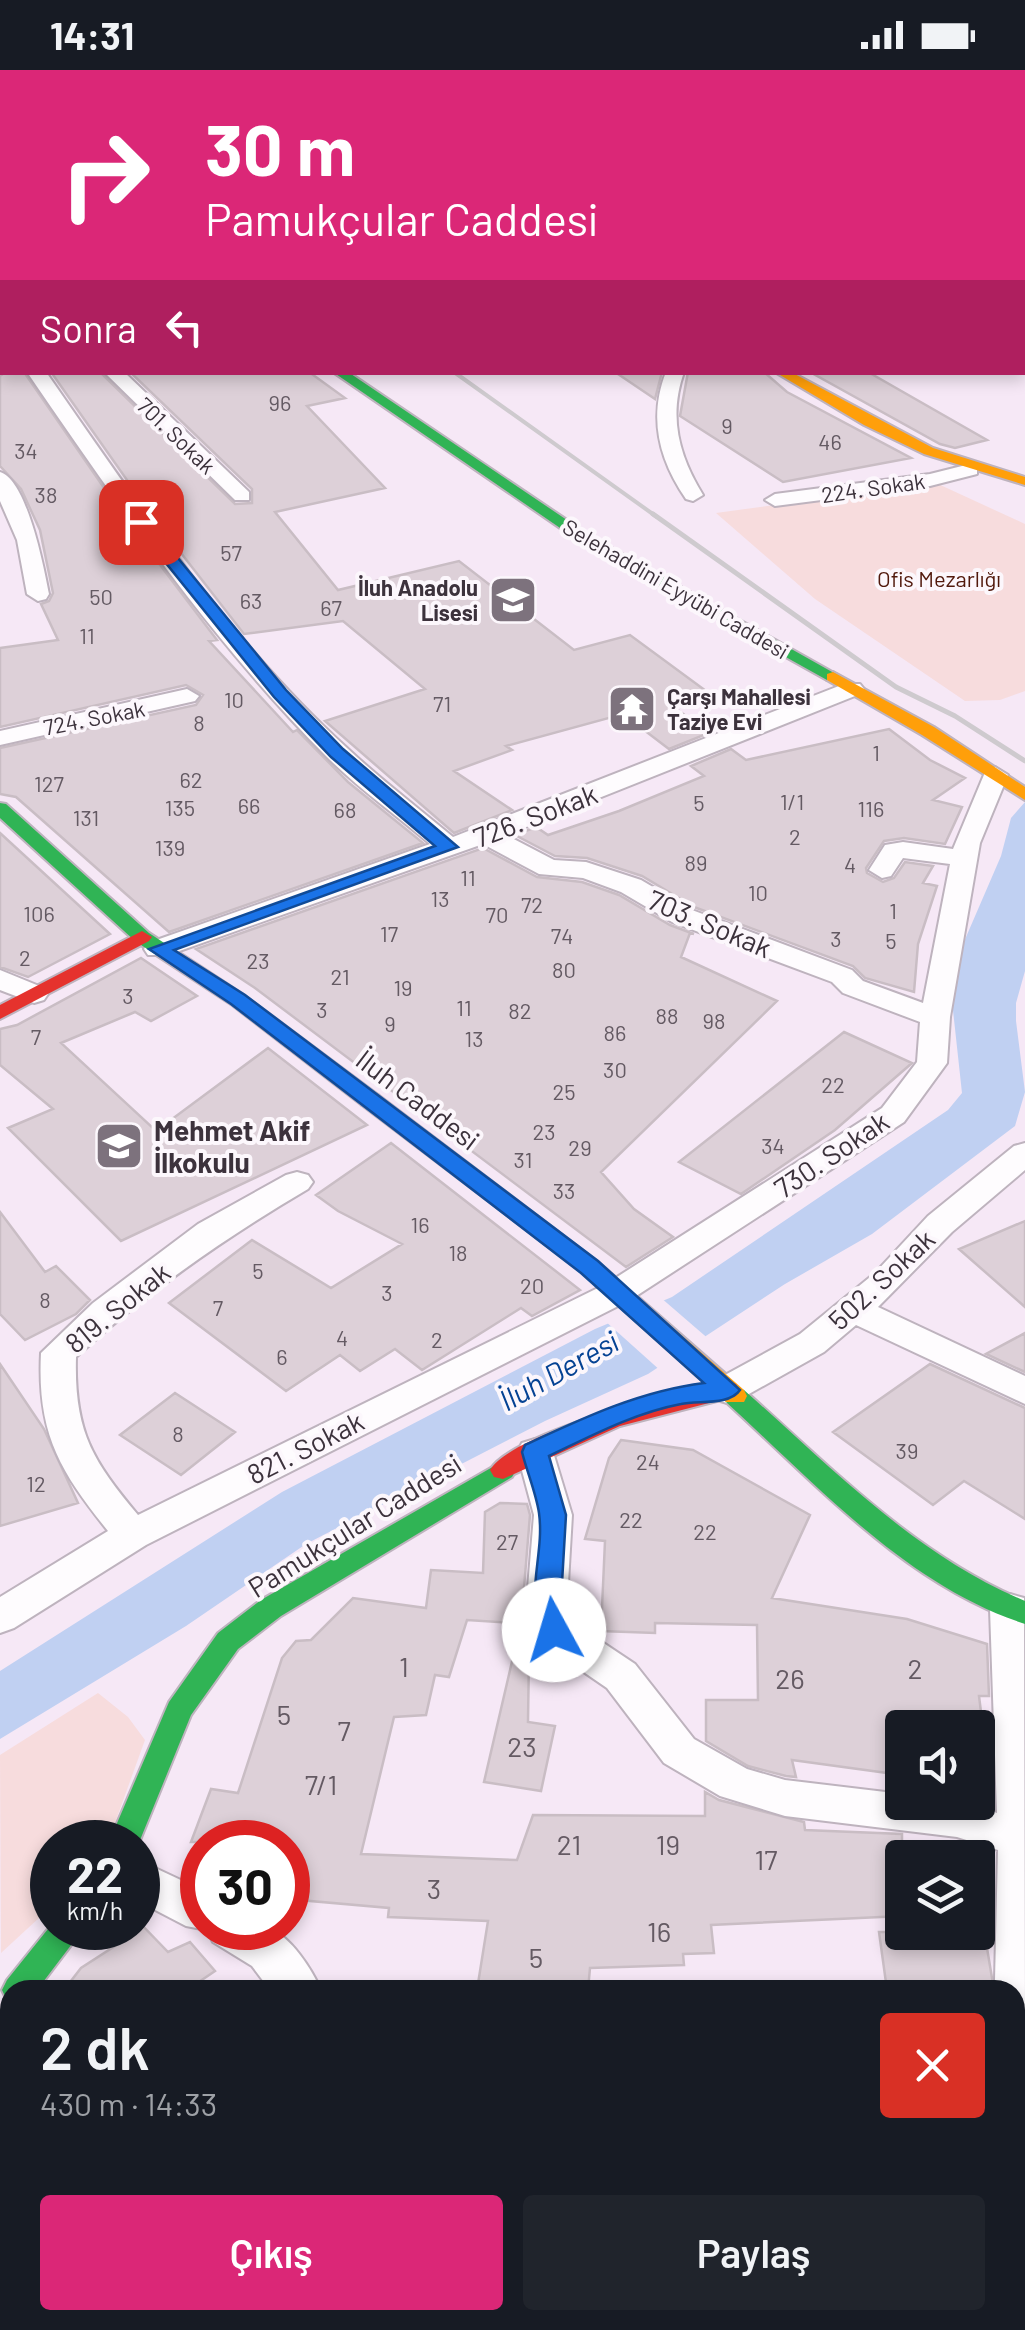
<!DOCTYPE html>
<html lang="tr">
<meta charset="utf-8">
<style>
:root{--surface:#171b24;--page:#20242c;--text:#f1f3f6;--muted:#9ea1a6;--accent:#db2777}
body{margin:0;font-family:Barlow,sans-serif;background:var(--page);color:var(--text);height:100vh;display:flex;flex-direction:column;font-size:38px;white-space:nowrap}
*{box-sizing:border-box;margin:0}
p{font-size:32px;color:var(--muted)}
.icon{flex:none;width:55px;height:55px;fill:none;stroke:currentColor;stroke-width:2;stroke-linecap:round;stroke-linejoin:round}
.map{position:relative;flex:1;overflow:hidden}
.drawer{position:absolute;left:0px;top:1910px;width:1025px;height:350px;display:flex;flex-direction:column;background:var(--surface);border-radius:30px 30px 0 0;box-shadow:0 5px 15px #0003}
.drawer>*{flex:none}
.top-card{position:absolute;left:0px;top:0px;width:1025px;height:305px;box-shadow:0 5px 15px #0003;background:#db2777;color:#fff;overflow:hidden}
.buttons{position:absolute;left:885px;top:1640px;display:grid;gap:20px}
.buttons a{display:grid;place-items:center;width:110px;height:110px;border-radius:10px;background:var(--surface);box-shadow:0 5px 15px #0003;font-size:50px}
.speed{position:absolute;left:30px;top:1750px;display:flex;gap:20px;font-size:50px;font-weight:700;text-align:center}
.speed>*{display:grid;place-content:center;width:130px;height:130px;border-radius:50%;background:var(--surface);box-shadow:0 5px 15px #0003;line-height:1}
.speed small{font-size:25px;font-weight:400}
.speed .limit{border:15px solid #d22;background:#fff;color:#111}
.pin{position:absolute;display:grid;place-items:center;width:85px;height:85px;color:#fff;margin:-42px;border-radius:20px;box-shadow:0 5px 15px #0006}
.me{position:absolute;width:110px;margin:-55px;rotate:354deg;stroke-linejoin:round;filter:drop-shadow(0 0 8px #0008)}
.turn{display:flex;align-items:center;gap:35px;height:210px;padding:0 40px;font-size:45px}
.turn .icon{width:130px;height:130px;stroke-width:2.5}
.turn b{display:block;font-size:70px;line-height:85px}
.then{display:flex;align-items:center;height:95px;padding:0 40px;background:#0003;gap:20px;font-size:38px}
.round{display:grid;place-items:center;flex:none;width:105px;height:105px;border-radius:10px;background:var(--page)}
.summary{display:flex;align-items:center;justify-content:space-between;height:170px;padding:0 40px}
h1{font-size:60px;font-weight:600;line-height:75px}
.button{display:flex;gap:20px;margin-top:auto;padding:20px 40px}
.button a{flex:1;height:115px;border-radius:10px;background:var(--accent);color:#fff;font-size:40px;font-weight:600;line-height:115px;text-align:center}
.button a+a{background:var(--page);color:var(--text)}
.status{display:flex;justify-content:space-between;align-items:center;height:70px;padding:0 50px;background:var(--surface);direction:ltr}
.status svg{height:28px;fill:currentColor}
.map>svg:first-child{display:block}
.green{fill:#f7dcdd}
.water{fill:#c0d0f2}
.pier{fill:#f6e8f6}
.building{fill:#ddd0d8;stroke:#c9bdc4;stroke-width:2.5}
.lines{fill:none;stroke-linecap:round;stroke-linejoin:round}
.street-casing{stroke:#beb3be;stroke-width:4}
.fast-casing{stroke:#beb3be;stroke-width:4}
.slow-casing{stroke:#beb3be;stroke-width:4}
.jam-casing{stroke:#beb3be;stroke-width:4}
.street{fill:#fefcfe;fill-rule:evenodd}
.fast{fill:#30b455;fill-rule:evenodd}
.slow{fill:#ff9f0a;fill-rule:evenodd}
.jam{fill:#e5322d;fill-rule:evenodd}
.rail-far1{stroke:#cecace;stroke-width:4}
.rail{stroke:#cecace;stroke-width:5}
.route{fill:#1a73e8;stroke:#114b97;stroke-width:2.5}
.labels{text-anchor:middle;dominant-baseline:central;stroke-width:8;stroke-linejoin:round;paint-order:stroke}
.number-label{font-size:22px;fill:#645a63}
.far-street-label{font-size:22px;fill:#3c323c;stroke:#fcf7fc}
.far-park-label{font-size:22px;fill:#51190c;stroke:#fcf7fc}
.far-poi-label{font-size:22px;font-weight:bold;fill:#3c323c;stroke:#fcf7fc;text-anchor:end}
.street-label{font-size:28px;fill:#3c323c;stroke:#fcf7fc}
.poi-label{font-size:28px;font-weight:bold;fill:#3c323c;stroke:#fcf7fc;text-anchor:start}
.near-number-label{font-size:28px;fill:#645a63}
.water-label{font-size:30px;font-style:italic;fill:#044293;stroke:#fcf7fc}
</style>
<div class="status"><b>14:31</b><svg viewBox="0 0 49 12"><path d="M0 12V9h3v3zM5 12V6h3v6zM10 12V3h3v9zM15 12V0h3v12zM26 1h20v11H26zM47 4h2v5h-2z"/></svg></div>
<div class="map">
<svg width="1025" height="2260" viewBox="0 0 1025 2260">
<rect width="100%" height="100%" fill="#f6e8f6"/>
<!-- green -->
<path class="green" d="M936,413L1025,454V621L1000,630L965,631L815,529L716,443Z
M98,1623L128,1647L145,1670L108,1772H52V1836L1,1883L0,1685Z"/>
<!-- water -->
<path class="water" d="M1025,732V901L1016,933V951L1025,1022L1015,1056L872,1164L785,1214L648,1304L545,1351L306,1474L186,1556L0,1669V1601L282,1422L595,1259L672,1227L948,1040L962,1023L951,922L963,874L1001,786L1011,748Z"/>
<!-- pier -->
<path class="pier" d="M660,1227L711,1271L662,1302L604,1250Z"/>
<!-- building -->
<path class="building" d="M6,302H24L129,454L217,570L209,571L293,662L297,660L348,712L423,773L169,862L16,727L0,724V678L196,635L203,625L186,615L0,657V578L58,570L41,534L49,531L53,523L40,460L21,419L0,396V306Z
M51,302H100L235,434L252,433V419L130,302H309L345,328L307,336L385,418L275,442L338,520L459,491L574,580L630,565L706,621L667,632L709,663L669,679L623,644L506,676L512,680L454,701L512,740L454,763L325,651L425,619L343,551L244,564L153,447Z
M615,302H662L655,329Z
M688,302H764L787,322L911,388L783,412L680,346Z
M810,302H868L987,370L955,378L940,374Z
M889,659L930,690L965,708L933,730L962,737L945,774L904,768L884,771L866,798L867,803L883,812L894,808L905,792L933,796L923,813L937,816L918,874L914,922L865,908L853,896L694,837L642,806L587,788L555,786L515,765L536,757L548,765L619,741L704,706L691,696L731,679L746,690Z
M0,763L110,864L28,907L0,897Z
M483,778L537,807L582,812L619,825L670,855L694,864L690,863L681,887L777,931L601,1102L634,1139L673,1167L626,1197L255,918L196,879Z
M141,888L197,926L151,951L135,942L61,973L156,1061L268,978L367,1055L121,1171L8,1058L53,1039L0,995V959L17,955Z
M844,962L912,993L835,1060L741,1124L679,1092Z
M391,1073L580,1220L532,1246L521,1238L422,1300L395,1279L360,1301L340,1285L286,1321L169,1233L252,1170L331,1218L402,1174L338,1141L316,1125Z
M0,1142L45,1202L56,1196L90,1230L76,1244L25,1270L0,1244Z
M1025,1151V1237L959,1179Z
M1025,1263V1302L986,1284Z
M0,1294L44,1359L78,1433L0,1456Z
M930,1294L1025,1338V1449L964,1411L933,1435L833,1362Z
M175,1323L235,1362L181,1405L120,1365Z
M621,1370L693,1380L810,1445L772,1528L907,1549L987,1574L989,1626H979L983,1658H902V1705L792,1690L796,1707L786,1706L748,1696L706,1671V1630H758L757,1555L655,1553V1563L601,1561L605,1471L585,1469L609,1388Z
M500,1433L527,1434L530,1445L523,1530L529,1554L467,1550L449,1607L435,1605L426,1645L394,1647L361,1784L517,1790L533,1745L705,1746V1722L719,1730L804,1752L805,1760L902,1764V1846L711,1855L714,1883L683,1884L684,1895L590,1898L588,1920H477L488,1851L388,1847L389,1838L288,1829V1772H191L211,1719L238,1723L282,1588L296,1571L311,1570L353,1528L426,1538L431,1500L483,1503L485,1442Z
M514,1583L529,1585L528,1652L555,1656L541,1721L484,1712Z
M139,1852L168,1882L190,1872L215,1901L187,1920H64L81,1898L118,1874L116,1870L138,1858Z
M879,1862H944L945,1871L986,1872L994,1920H887Z"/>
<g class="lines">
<!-- street casing -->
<g class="street-casing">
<path id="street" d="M0,109L2,110V121L0,120Z
M0,207H2V217H0Z
M0,233H2V246H0Z
M0,292H2V302H0Z
M27,302H46C135,430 231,573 347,678C380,709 417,737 453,767L844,614H860L864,619L860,624L506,765L554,790L586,792L641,810L692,840L852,900L863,911L923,933L950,794L903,788L891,806L882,808L869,800L885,775L903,772L953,779L986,700L995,697L1008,705L980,773L950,947L947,993L904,1052L630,1230L146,1475L14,1558L0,1563V1527L108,1461C59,1400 37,1363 41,1283L93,1233L198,1154L286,1105L297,1102L308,1105L313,1112L308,1119C225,1168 148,1221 76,1287C74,1361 92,1390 138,1445L606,1214L882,1038L917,992L920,952L843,923L832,912L672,852L621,822L583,808L539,804L483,774L168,885H148L144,879L148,873L430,774C396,745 358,718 326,686C211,570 119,436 27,302Z
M104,302H124L249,422V430H235Z
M666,302H684C668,347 679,386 703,425L693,431L686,429C659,390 648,348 666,302Z
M970,394L977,396V404L930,416L775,436L765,430L775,424L930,404Z
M0,402C27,410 44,498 49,524L46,529L38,531L27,524L17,470L0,431Z
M187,619L199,626L195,631L0,675V661Z
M0,900L44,918L48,924L44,930L34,933L0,920Z
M1025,1073V1100L952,1162L878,1237L1025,1306V1334L856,1255L824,1282L740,1329L727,1333L714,1329L709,1320L714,1311L800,1264L875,1203L928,1146L1014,1076Z
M535,1369L548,1373L553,1382L572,1445L567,1530L572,1552L635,1594L694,1669L747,1699L785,1710L902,1724V1732H963L997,1743L990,1539L996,1528L1010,1524L1024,1528L1025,1944L1015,1940V1920H1000L995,1910L998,1780L957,1767L785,1746L720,1726L664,1693L607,1618L540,1572L534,1561L527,1530L534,1445L517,1382L522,1373Z
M138,1790L202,1820V1858C222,1858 250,1852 268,1858C291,1866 312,1900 321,1920H270L252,1896L213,1872L207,1860L186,1856L138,1831Z
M1015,1998L1025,2001V2047L1015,2044Z
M340,2250H392L393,2260H341Z"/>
</g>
<!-- fast casing -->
<g class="fast-casing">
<path id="fast" d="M333,302H348L592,467L841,607L827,610L582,473Z
M0,733L6,734L149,863L245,926L378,1025L381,1030L378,1035H362L231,934L135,871L0,748Z
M735,1317L744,1320C832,1398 915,1485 1025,1531V1554C906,1515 816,1414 726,1332L723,1326L726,1320Z
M503,1391L512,1393L516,1400L512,1407L281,1546L238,1579L191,1645L138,1775L109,1772L169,1632L218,1563L261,1530Z
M52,1854V1858H84L37,1920H10V1931L7,1930L2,1920L7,1910Z"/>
</g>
<!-- slow casing -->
<g class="slow-casing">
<path id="slow" d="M236,0H250L252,2H239Z
M775,302H791L933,378L1025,407V415L924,384L864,355Z
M833,602L934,657L1025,717V730L922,665L827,610V604Z
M370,1024L378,1025L598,1192L744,1320L747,1326L744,1332H726L582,1202L362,1035L359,1030Z"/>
</g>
<!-- jam casing -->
<g class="jam-casing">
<path id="jam" d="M0,59L2,60V67L0,66Z
M142,861L152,867L149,871L0,949V935Z
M727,1311L736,1314L739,1320L736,1326L620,1356L503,1409L494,1407L490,1400C511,1363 682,1319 727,1311Z"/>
</g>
<!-- street -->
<use href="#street" class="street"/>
<!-- fast -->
<use href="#fast" class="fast"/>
<!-- slow -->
<use href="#slow" class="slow"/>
<!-- jam -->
<use href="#jam" class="jam"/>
<!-- rail-far1 -->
<path class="rail-far1" d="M454,302L657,447"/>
<!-- rail -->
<path class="rail" d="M653,444L896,617L955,646L1025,691"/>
</g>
<!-- route -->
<path class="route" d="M136,449H146L286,620L343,679L458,777L174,880L245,925L598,1191L740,1320C729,1336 698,1330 681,1334C634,1343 591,1366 549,1386L566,1445L561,1530L567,1560L563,1568L554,1572L544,1568C523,1528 545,1485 539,1443C536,1423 527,1402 522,1382L525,1375C583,1348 640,1321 704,1313L581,1203L231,934L149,879L435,776L331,687L274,627L136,456Z"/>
<!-- icons -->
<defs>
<g id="school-square" transform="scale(2.5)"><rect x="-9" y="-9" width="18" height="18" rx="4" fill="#7d727d" stroke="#fcf7fc"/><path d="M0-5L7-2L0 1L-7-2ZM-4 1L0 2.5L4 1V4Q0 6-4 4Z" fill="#fff"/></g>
<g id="temple-square" transform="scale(2.5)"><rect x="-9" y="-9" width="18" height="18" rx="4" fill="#7d727d" stroke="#fcf7fc"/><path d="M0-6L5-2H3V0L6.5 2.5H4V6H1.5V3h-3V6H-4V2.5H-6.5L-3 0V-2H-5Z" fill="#fff"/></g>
</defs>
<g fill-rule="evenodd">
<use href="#school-square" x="513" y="530"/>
<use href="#temple-square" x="632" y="639"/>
<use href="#school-square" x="119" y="1076"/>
</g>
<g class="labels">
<!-- number labels -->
<g class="number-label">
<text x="280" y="332">96</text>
<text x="727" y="355">9</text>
<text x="830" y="371">46</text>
<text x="26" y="380">34</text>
<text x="46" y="424">38</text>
<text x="231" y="482">57</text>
<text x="101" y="526">50</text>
<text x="251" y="530">63</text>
<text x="331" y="537">67</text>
<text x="87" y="565">11</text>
<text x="234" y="629">10</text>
<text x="442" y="633">71</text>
<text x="199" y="652">8</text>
<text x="876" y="682">1</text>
<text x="191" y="709">62</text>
<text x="49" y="713">127</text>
<text x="792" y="731">1/1</text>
<text x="699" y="732">5</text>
<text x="249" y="735">66</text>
<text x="180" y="737">135</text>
<text x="871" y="738">116</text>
<text x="345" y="739">68</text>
<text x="86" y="747">131</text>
<text x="795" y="766">2</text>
<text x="170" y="777">139</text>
<text x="696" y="792">89</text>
<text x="850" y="794">4</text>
<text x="468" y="807">11</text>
<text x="758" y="822">10</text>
<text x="440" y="828">13</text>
<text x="532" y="834">72</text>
<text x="893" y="840">1</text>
<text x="39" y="843">106</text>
<text x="497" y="844">70</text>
<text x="389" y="863">17</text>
<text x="562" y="865">74</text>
<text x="836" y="868">3</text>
<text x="891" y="870">5</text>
<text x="25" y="887">2</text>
<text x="258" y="890">23</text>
<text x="564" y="899">80</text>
<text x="340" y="906">21</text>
<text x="403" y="917">19</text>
<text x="128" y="925">3</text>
<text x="464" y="937">11</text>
<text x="322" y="939">3</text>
<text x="520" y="940">82</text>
<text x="667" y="945">88</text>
<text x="714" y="950">98</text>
<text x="390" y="953">9</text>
<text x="615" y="962">86</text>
<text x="36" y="966">7</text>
<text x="474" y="968">13</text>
<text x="615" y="999">30</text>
<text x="833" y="1014">22</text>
<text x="564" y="1021">25</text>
<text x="544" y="1061">23</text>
<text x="773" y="1075">34</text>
<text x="580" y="1077">29</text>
<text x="523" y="1089">31</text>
<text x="564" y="1120">33</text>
<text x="420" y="1154">16</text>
<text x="458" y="1182">18</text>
<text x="258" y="1200">5</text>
<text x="532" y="1215">20</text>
<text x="387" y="1222">3</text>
<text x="45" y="1229">8</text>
<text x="218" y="1237">7</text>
<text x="342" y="1267">4</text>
<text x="437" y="1269">2</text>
<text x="282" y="1286">6</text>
<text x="178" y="1363">8</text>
<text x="907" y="1380">39</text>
<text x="648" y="1391">24</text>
<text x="36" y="1413">12</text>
<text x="631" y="1449">22</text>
<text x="705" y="1461">22</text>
<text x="507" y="1471">27</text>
</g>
<!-- far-street labels -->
<g class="far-street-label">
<text transform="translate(177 365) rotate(44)">701. Sokak</text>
<text transform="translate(873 417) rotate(-8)">224. Sokak</text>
<text transform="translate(676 518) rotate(30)">Selehaddini Eyyübi Caddesi</text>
<text transform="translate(94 647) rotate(-11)">724. Sokak</text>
</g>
<!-- far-park labels -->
<g class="far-park-label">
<text x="939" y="508">Ofis Mezarlığı</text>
</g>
<!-- far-poi labels -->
<g class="far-poi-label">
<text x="478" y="517">İluh Anadolu<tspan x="478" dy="25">Lisesi</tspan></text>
<text x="667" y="626" text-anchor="start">Çarşı Mahallesi<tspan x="667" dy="25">Taziye Evi</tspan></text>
</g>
<!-- street labels -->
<g class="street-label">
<text transform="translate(535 745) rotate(-21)">726. Sokak</text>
<text transform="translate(710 853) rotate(23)">703. Sokak</text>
<text transform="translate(418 1029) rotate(37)">İluh Caddesi</text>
<text transform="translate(831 1084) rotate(-34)">730. Sokak</text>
<text transform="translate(881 1209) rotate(-43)">502. Sokak</text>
<text transform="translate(117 1237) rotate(-39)">819. Sokak</text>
<text transform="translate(305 1377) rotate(-27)">821. Sokak</text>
<text transform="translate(354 1455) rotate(-32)">Pamukçular Caddesi</text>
</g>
<!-- poi labels -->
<g class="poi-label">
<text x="154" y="1060">Mehmet Akif<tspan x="154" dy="32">İlkokulu</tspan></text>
</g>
<!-- near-number labels -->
<g class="near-number-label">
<text x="404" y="1596">1</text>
<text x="915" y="1598">2</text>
<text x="790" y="1608">26</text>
<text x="284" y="1644">5</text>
<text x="344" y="1660">7</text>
<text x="522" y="1676">23</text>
<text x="321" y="1714">7/1</text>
<text x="569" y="1774">21</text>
<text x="668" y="1774">19</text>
<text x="766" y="1789">17</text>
<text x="434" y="1818">3</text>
<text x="659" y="1861">16</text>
<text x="536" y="1887">5</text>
</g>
<!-- water labels -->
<g class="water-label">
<text transform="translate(558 1300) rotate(-29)">İluh Deresi</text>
</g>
</g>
</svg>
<div class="buttons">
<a><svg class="icon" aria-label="sound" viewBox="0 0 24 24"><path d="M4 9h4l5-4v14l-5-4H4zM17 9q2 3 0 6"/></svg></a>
<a><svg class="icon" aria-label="layers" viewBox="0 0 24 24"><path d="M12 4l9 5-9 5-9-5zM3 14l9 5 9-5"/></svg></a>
</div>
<div class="speed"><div>22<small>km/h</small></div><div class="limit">30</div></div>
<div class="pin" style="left:141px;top:452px;background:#d93025"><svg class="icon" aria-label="arrive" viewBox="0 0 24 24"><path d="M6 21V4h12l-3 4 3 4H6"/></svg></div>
<svg class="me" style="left:554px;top:1560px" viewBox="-20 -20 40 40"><circle r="19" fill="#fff"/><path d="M0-13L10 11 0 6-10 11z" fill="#1a73e8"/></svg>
<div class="top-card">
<div class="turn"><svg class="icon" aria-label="right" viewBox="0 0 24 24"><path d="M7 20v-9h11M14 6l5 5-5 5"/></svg><div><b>30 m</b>Pamukçular Caddesi</div></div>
<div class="then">Sonra<svg class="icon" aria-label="left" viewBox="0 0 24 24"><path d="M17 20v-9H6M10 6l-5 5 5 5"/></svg></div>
</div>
<section class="drawer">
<div class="summary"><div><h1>2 dk</h1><p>430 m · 14:33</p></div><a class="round" style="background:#d93025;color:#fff"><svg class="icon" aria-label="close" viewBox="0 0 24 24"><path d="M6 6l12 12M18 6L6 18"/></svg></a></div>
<div class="button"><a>Çıkış</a><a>Paylaş</a></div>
</section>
</div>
